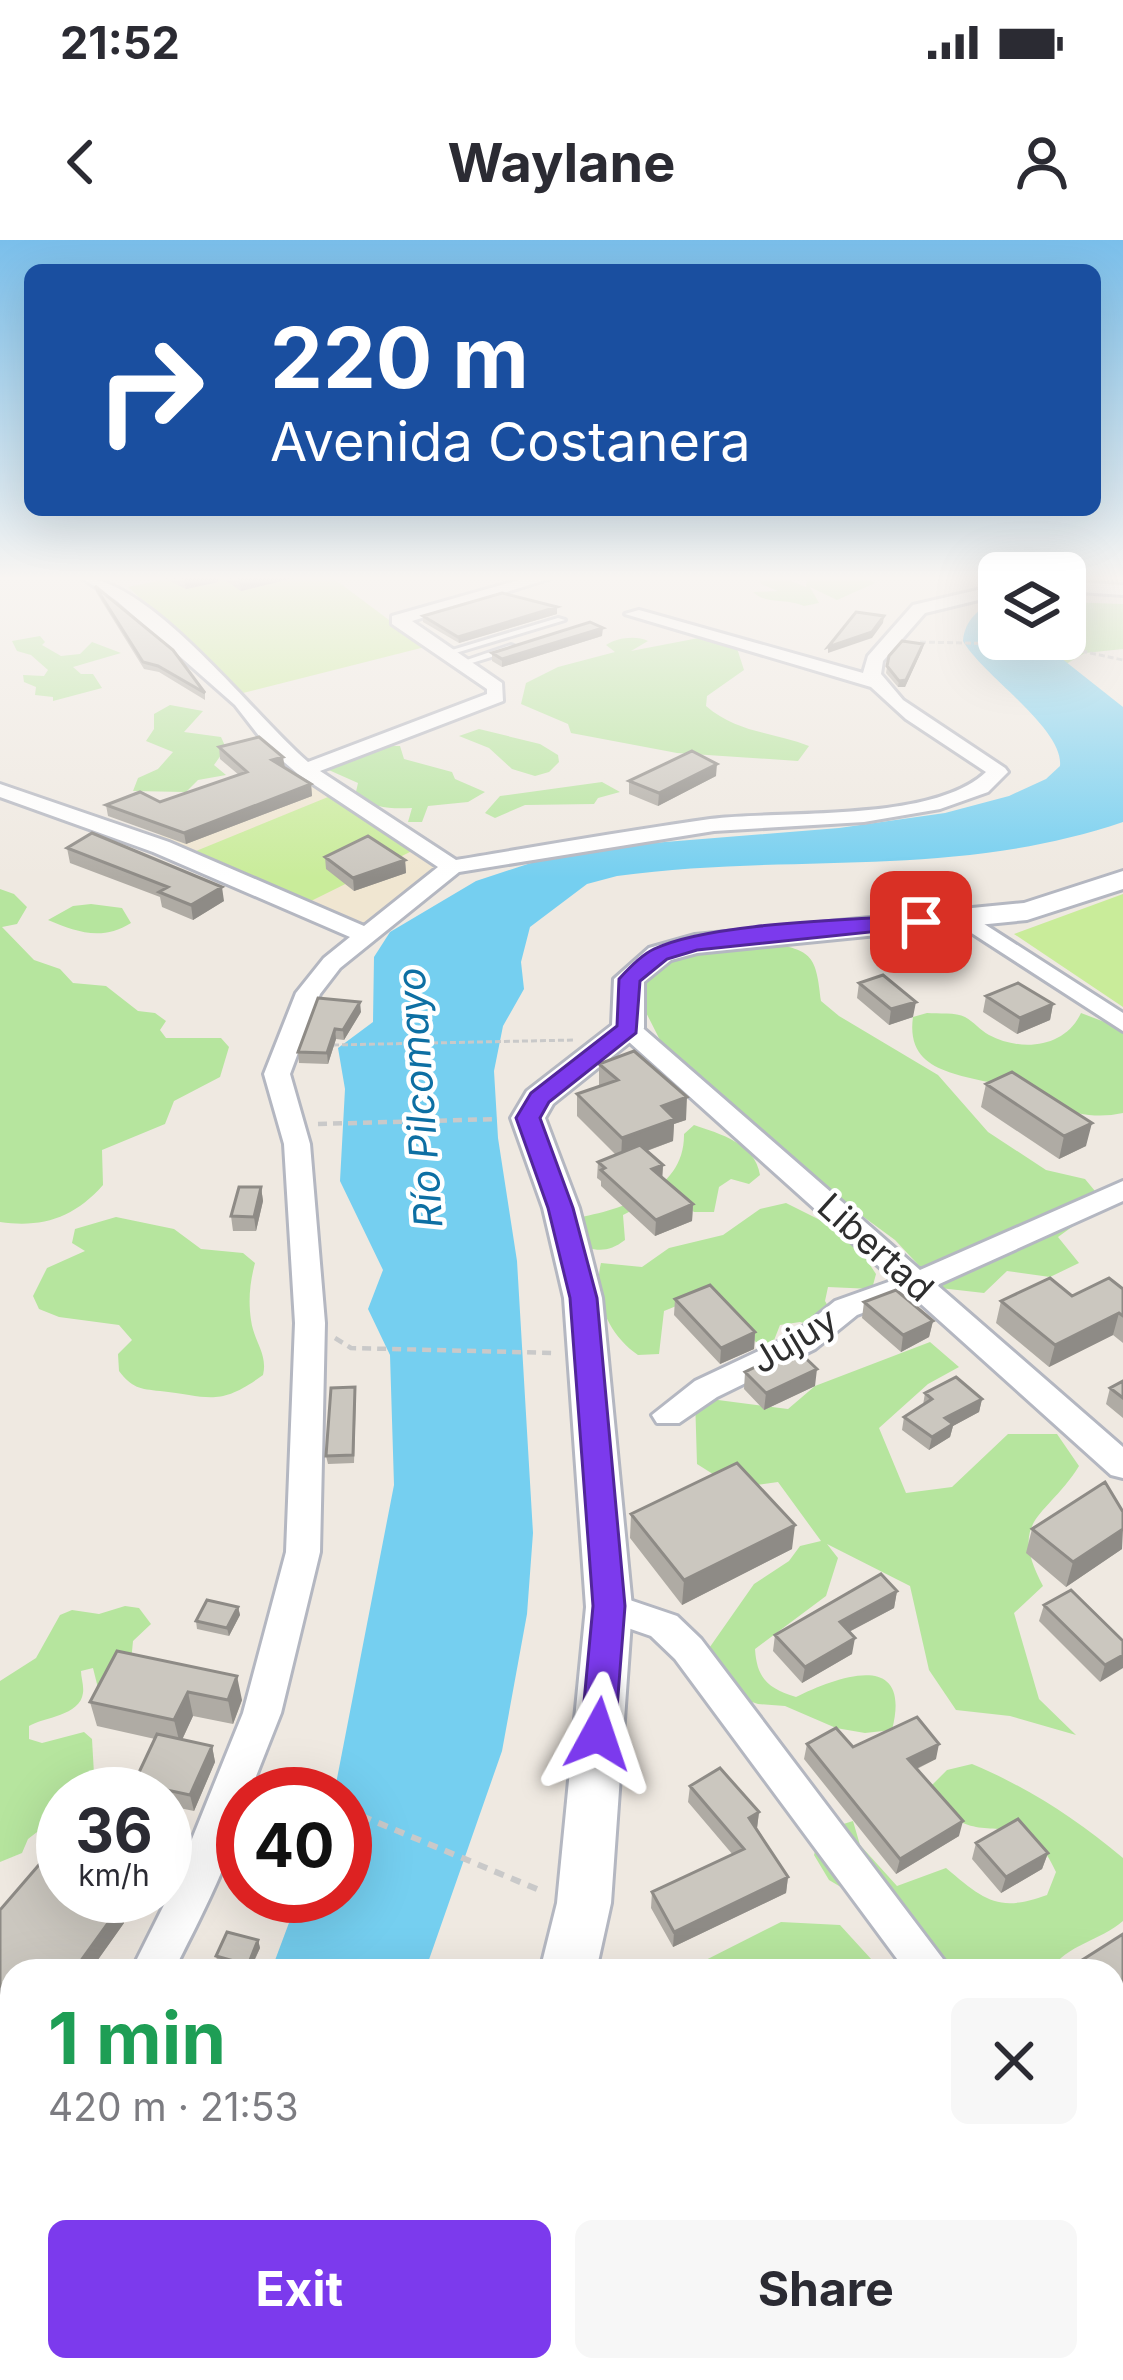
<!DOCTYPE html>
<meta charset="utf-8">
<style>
:root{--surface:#fff;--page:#f7f7f7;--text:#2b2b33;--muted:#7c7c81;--accent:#7c3aed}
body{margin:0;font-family:Inter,sans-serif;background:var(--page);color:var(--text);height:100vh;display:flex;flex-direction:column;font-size:45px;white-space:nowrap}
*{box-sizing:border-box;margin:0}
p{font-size:39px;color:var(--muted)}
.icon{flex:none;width:66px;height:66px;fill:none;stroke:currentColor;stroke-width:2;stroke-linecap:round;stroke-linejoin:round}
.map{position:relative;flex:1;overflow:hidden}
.sheet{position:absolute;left:0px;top:1719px;width:1125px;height:423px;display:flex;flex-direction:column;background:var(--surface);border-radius:36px 36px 0 0;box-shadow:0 12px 48px #0002}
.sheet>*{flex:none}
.hud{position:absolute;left:24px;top:24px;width:1077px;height:252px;border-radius:18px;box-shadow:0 12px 48px #0002;background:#1a4fa0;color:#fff;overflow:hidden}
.controls{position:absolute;left:978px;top:312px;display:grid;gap:24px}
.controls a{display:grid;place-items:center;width:108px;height:108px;border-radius:18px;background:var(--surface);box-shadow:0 12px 48px #0002;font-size:60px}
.speed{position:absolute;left:36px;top:1527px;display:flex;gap:24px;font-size:60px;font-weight:700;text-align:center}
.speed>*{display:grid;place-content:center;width:156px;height:156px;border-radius:50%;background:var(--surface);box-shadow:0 12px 48px #0002;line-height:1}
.speed small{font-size:30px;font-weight:400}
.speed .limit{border:18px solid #d22;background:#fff;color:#111}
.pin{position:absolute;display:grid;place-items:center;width:102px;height:102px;color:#fff;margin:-51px;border-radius:24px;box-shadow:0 6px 18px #0006}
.me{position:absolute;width:132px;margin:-66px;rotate:5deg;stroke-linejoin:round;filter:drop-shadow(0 0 9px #0008)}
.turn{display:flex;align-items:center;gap:42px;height:252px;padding:0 48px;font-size:54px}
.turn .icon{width:156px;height:156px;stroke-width:2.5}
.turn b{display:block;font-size:84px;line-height:102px}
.round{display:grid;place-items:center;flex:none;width:126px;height:126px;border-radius:18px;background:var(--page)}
.summary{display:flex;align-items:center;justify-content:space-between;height:204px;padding:0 48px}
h1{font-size:72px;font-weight:700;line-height:90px;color:#1e9e55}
.primary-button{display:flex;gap:24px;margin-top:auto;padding:24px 48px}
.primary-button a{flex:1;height:138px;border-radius:18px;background:var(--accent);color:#fff;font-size:48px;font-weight:700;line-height:138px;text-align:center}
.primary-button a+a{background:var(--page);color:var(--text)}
.status{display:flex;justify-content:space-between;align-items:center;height:84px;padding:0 60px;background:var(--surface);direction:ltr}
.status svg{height:33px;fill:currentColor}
header{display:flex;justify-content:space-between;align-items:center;height:156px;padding:0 48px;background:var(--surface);font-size:54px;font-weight:700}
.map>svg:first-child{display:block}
.education{fill:#f0e6d1}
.green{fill:#b6e59e}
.pitch{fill:#c9ec9a}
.water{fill:#75cff0}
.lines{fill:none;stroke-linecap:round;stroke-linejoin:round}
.service-casing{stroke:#b4b7c1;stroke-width:6}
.minor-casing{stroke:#b4b7c1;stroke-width:6}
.tertiary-casing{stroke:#b4b7c1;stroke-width:6}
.path-far2{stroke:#c9c9c9;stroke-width:3;stroke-dasharray:6 3;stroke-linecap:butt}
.path-far1{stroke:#c9c9c9;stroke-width:4.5;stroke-dasharray:9 6;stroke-linecap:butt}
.path{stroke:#c9c9c9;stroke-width:6;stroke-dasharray:10 8;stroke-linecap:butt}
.service{fill:#fff;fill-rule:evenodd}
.minor{fill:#fff;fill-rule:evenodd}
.tertiary{fill:#fff;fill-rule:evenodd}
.wall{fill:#afaba4}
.shaded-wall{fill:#8e8b86}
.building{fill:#cbc7bf;stroke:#8e8b86;stroke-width:3}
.route{fill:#7c3aed;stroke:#51269a;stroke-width:3}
.labels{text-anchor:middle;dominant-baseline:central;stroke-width:9;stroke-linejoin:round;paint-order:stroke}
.street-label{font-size:36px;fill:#2e2e2e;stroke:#fff}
.water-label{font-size:39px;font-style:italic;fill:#0d6fa3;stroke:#fff}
</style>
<div class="status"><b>21:52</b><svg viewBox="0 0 49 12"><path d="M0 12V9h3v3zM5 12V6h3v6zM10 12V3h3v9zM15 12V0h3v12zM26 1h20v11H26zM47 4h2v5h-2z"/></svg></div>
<header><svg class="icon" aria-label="back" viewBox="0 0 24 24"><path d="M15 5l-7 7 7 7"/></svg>Waylane<svg class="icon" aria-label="person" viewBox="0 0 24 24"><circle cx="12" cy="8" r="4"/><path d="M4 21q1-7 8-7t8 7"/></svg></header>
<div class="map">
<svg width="1123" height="2140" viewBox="0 0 1123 2140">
<rect width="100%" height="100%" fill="#efe9e1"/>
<!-- education -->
<path class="education" d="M294,527L443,626L361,686L157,597L181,584L164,570Z"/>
<!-- green -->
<path class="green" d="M758,338H783L806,347L807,338H868L875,343L837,360L810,347L819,363L804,366C786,358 766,365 753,352L778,351L761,344Z
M1065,362L1123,364V409L1085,413L1066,424L1037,399H1065Z
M40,396L45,402L42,405L61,416L80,414L92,402L121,413L73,427L81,434H93L102,448L53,461V457L35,455L36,447L24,442L23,435L44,436L48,430L31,415L17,411L12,401Z
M709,396L734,399L744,430L707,456L706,466C737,493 773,492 809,506L798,521L677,513L571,493L568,484L521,464L526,443L558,427L615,412L606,405C616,398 636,395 648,401L631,411Z
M170,465L203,471L184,492L221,497L226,508L214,525L226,535L198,540L186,552L133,551L138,538L158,529L173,512L146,501L154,489V474Z
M479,489L540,504L558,515L559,522L549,532L535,536L512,529L489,508L459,496Z
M386,506H400L404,519L452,532L455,539L485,552L468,562L428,566L422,582H408L412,568C390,569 374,568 355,556L358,543L322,527Z
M602,542L620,552L598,558L594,564L525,565L495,578L485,573L500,556Z
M0,649L14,654L27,667L17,684L2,687L34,720L60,729L73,743L106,746L138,771L155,773L166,781L160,790L166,798H221L229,807L220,837L174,861L165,884L102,910L103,945C74,978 42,988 0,982Z
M91,664L122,668L131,683C101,702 75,691 48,680L73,666Z
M768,703C813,710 816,716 821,761L839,776L938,835L988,892L1046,930L1085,939L1105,963L1058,997L1079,1023L1050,1037L1007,1031L984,1053L940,1048L895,1000L755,897L719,854L661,802L629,739L680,718Z
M927,773C938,774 956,772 965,777C974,782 980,790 989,795C1021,812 1065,808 1081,773L1123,789V873C1082,882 1050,865 1015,850C975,833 904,840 913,777Z
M694,885C720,894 755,903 760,935L749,944L731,939L719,947L714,972H694L668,952L623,975L625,1000C608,1013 595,1012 575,1003L570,979C619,971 685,952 684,894Z
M786,963L850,995L876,1034L872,1049L828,1047L825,1061L833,1075L822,1087L800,1082L780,1085L769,1113L701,1056L664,1071L659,1114L638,1115C609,1095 592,1058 601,1023L642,1027L669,1008L723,995L760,969Z
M116,977L174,989L201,1009L243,1013L255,1023C250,1042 248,1060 251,1080C254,1102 268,1114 263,1135C218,1168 209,1156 160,1151C140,1149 132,1148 119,1131L118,1114L132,1100L119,1085L59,1077L39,1069L33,1056L47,1028L85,1011L72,1003L75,989Z
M930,1102L959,1127L928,1144L879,1188L906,1253L952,1247L1008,1194H1057L1079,1226C1046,1279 1007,1278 1043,1346L1014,1373L1039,1459L1076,1495L1010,1476L956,1470L929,1430L910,1346L827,1304L838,1318L826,1356L755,1409C757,1439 768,1448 796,1457C837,1437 913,1408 892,1490L865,1493L836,1488L785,1466L758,1464L731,1455L705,1414L754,1344L789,1321L800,1306L821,1301L778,1242L735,1248L697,1224L695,1157L788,1169L815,1146Z
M125,1366L139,1368L151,1384L133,1401L131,1422L98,1448L93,1428L81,1431C81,1438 84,1445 83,1453C80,1476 44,1477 29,1486V1499L42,1503L84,1492L92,1499L94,1534L88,1554H63V1572L28,1599L22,1613L0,1622V1441L36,1418L60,1375L72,1370L99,1374Z
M972,1524C1029,1548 1075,1578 1123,1618V1681C1100,1701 1067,1704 1050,1731H963L895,1696L881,1671L829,1640L814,1615L821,1591L853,1581L860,1605L897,1646L946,1628C984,1660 998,1673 1047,1655L1056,1632C1020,1551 970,1626 930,1547L947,1530Z
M781,1682L840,1685L882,1731H684Z
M457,2130H1011L1019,2140H945L939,2132L915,2140H451Z"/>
<!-- pitch -->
<path class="pitch" d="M171,338H333L425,407L243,453L128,347Z
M328,557L414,610L311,661L196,611Z
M1123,654V767L1014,694Z"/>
<!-- water -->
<path class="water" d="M999,360V399H1037L1123,467V582C952,640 789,612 617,636L587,644L530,687L521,722L524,749L503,786L494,831L498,898L517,1021L533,1293L527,1374L502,1511L425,1731H271L299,1656H345V1554H334L394,1245L390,1115L368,1069L383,1030L340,941L345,849L338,808L373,782L374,717L390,692L476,641L537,621L628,605L839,588L945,573L1009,556L1046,539L1060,526C1064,488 982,435 963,401C965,379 980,367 999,360Z
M124,2130H317L314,2140H120Z"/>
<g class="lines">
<!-- service casing -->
<g class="service-casing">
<path id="service" d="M558,378L565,380L449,415L442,413Z
M511,405L514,406V410L462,426L458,423Z"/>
</g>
<!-- minor casing -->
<g class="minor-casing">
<path id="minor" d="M82,338C150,338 256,478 308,522L487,454V449L392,384V376L526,338H552L412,381L502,443L503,461L320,531L456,620C540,606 625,591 710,579C783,570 932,583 986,532L906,479L871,447L625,374L639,370L863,433L868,416L913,365L999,345V355L925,373L883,421L881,434L903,460L1005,528L1008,532L988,552L940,569L864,582L714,591L459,632L340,728L320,754L290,834L310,904L325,1083L320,1312L281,1473L249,1554H243C243,1601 195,1687 174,1731H131L171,1651L243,1473L286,1312L295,1083L284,904L264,834L296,753L324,718L350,697L153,612L0,557V544L169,602L364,686L438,627L298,534L270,510L235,465L117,361Z
M1065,341L1123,345V355L1065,351Z
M964,671L1123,773V791L956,683V673Z
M628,781L637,783L920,1030L1123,941V961L937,1045L1123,1207V1238L1111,1235L911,1055L857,1075L815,1109L717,1157L679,1183H657L652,1175L695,1141L793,1095L835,1061L894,1040L619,793L616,788L619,783Z
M609,1353L677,1376L701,1399L952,1731H906L675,1419L651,1396L596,1377L591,1367L596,1357Z
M1113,1950L1123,1954V2010L1113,2005Z
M12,1975V2040L0,2045V1980Z"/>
</g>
<!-- tertiary casing -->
<g class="tertiary-casing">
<path id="tertiary" d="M1123,631V649L1027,680L697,713L671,720L644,742V788L639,795L553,864L545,878L579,968L602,1058L632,1367L611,1663L596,1731H540L557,1663L586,1367L564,1058L543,968L511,878L527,851L612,785L614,739L649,708L695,695L1024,663Z
M422,2130H486L484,2140H418Z"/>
</g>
<!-- path-far2 -->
<path class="path-far2" d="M920,402L1053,405L1123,420
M333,805L573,800"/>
<!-- path-far1 -->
<path class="path-far1" d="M318,884L498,879
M335,1098L351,1108L555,1113"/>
<!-- path -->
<path class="path" d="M268,1538L308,1554
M345,1569L544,1652
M0,1848L12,1855"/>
<!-- service -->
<use href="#service" class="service"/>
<!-- minor -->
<use href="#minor" class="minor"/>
<!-- tertiary -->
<use href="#tertiary" class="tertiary"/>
</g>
<!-- wall -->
<path class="wall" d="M163,338H218V342L186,349Z
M222,338H294L241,351Z
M95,346L205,453V460L159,432L144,429L96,352Z
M557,374L459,403L423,382V376Z
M602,396L502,427L492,421V413Z
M923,404L922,410L905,447H898L886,433L889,416Z
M219,507L285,528L311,544L312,556L186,604L108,576L106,565L160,562L239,535L220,519Z
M716,536L658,566L629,554V541Z
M67,608L224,661L193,680L162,667L160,657L70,623Z
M325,617L405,620L406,633L354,651L326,629Z
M859,743L913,777L889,785L857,758Z
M986,756L1053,764L1050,780L1017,794L983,772Z
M361,772L344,800L336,799L328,824L299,823L298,812Z
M599,824L686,880L674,884L673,901L647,911L663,925L662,938L693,964L692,981L655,996L601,946V941L597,938L598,922L616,915L577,876V854L599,847Z
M986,844L1086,906L1059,919L981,867Z
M261,947L263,961L256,991H233L231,976Z
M1123,1049V1103L1113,1095L1049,1127L996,1083L1001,1061L1072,1056Z
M675,1059L755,1092L754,1109L720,1124L674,1075Z
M864,1062L933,1081L929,1097L901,1112L862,1078Z
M745,1132L815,1146L764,1170L744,1149Z
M1123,1141V1178L1106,1164L1110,1148Z
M925,1153L982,1159L979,1172L953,1186L950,1197L929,1210L902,1190L904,1177L923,1165Z
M356,1155L354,1223L328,1224L326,1216Z
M631,1274L792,1309L682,1365L630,1298Z
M1032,1289L1122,1309L1066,1347L1026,1313Z
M897,1351L894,1368L849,1392L852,1414L802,1443L773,1411L775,1395Z
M1044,1365L1123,1401L1100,1442L1039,1381Z
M238,1367L240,1375L229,1396L197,1389L196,1381Z
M117,1411L242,1460L233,1484L193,1476L182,1500L212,1506L215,1522L194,1571L165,1565V1554H137L134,1543L155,1499L97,1486L90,1462Z
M807,1504L853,1507L936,1519L917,1529L959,1596L896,1634L804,1519Z
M690,1546L759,1572L757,1588L788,1637L786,1653L673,1707L651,1668L652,1652L733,1615L688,1562Z
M58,1583L122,1677L124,1683L92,1728L12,1731V1762L0,1778V1670L44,1619L40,1608Z
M976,1603L1048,1613L1042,1629L1001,1653L972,1619Z
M1123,1694V1818L1113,1807V1731H1067Z
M258,1700L260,1708L250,1731L218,1724L216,1716Z"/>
<!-- shaded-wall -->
<path class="shaded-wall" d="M184,338H218V342L186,349Z
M239,338H294L241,351Z
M557,367V374L459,403L458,397Z
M884,376L883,383L872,398L828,413V407Z
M603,388L602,396L502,427V419Z
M923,404L922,410L905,447H898L899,441Z
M283,517L285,528L272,520Z
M717,524L716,536L658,566L659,553Z
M311,544L312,556L186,604L184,593Z
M405,620L406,633L354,651L353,638Z
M222,647L224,661L193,680L191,665Z
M360,762L361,772L344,800L343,790Z
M916,762L913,777L889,785L891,769Z
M1053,764L1050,780L1017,794L1020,778Z
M335,789L336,799L328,824L327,813Z
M687,857L686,880L674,884L673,901L621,920L622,898L662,866Z
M1092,883L1086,906L1059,919L1064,896Z
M663,925L662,941L652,929Z
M261,947L263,961L256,991L254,977Z
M693,964L692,981L655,996L656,980Z
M1119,1073L1113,1095L1049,1127L1055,1105Z
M933,1081L929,1097L901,1112L903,1095Z
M755,1092L754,1109L720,1124L721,1108Z
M817,1129L815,1146L764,1170L766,1153Z
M982,1159L979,1172L953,1186L950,1197L929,1210L932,1197L945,1178Z
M795,1285L792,1309L682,1365L684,1340Z
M1123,1289L1122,1309L1066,1347L1073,1322Z
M897,1351L894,1368L837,1398L840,1382Z
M238,1367L240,1375L229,1396L227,1388Z
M855,1398L852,1414L802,1443L805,1427Z
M1123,1415V1428L1100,1442L1105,1425Z
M237,1436L242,1460L233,1484L228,1460Z
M188,1452L193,1476L180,1504L174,1480Z
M939,1504L936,1519L905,1534L908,1519Z
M212,1506L215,1522L194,1571L190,1555Z
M759,1572L757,1588L749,1578Z
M963,1581L959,1596L896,1634L900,1619Z
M1048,1613L1042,1629L1001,1653L1006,1637Z
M788,1637L786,1653L673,1707L674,1692Z
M122,1656H136L122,1677L124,1683L90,1731L80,1722Z
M258,1700L260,1708L249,1731L248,1725Z
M7,1747L12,1762L0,1778V1755Z
M53,2130H65L61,2140H49Z"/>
<!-- building -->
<path class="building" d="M95,346L173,410L205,453L158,426L143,422Z
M502,353L557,367L458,397L423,376Z
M856,372L884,376L872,392L828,407Z
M590,382L603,388L502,419L492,413Z
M902,401L923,404L906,440L899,441L887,426L889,416Z
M259,497L283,517L272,520L311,544L184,593L106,565L140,552L160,562L247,532L219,507Z
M692,511L717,524L659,553L629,541Z
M92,593L222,647L191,665L159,652L168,647L67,608Z
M368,596L405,620L353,638L325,617Z
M883,735L916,762L891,769L859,743Z
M1018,743L1053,764L1020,778L986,756Z
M318,758L360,762L343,790L335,789L327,813L298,812Z
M634,811L687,857L662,866L675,879L622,898L577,854L618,840L599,824Z
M1012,832L1092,883L1064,896L986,844Z
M640,905L663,925L652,929L693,964L656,980L601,930L605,928L598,922Z
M239,947H261L254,977L231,976Z
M1050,1038L1072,1056L1109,1038L1123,1049V1076L1119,1073L1055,1105L1001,1061Z
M710,1045L755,1092L721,1108L675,1059Z
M896,1050L933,1081L903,1095L864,1062Z
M795,1108L817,1129L766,1153L745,1132Z
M956,1137L982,1159L945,1178L953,1184L932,1197L904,1177L932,1159L925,1153Z
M1123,1141V1158L1110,1148Z
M355,1147L353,1215L326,1216L331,1148Z
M737,1223L795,1285L684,1340L631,1274Z
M1105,1242L1123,1272V1289L1073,1322L1032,1289Z
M881,1334L897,1351L840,1382L855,1398L805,1427L775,1395Z
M1071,1350L1123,1401V1415L1105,1425L1044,1365Z
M207,1360L238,1367L227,1388L196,1381Z
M117,1411L237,1436L228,1460L188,1452L174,1480L90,1462Z
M917,1477L939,1504L908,1519L963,1581L900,1619L807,1504L836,1488L853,1507Z
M157,1494L212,1506L190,1555L134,1543Z
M720,1528L759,1572L749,1578L788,1637L674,1692L652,1652L744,1609L690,1546Z
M1018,1579L1048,1613L1006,1637L976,1603Z
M58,1583L63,1585V1656H122L115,1666L119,1668L80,1722L97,1731H12V1750L7,1747L0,1755V1670L50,1612L40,1608Z
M227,1692L258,1700L248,1725L216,1716Z
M1123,1694V1789L1113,1778V1731H1070L1068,1729Z
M12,2103V2130H53L49,2140H0V2129Z"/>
<!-- sky -->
<linearGradient id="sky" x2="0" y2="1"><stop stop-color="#7abfeb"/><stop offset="0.53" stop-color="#f8f5f2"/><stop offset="1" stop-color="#f8f5f2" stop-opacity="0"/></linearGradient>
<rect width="1123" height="638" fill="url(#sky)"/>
<!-- route -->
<path class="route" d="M921,675L928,677V686L697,710L667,719L640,741L636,793L549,862L540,878L573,968L597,1058L625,1366L615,1494L610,1504L598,1508L586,1504L581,1494L593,1366L570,1058L548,968L516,878L531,853L617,786L619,739C628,729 641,715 654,709C711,682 853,680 921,675Z"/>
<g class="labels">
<!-- street labels -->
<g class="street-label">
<text transform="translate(876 1007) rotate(42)">Libertad</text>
<text transform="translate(794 1100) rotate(-31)">Jujuy</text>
</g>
<!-- water labels -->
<g class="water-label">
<text transform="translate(419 858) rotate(-94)">Río Pilcomayo</text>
</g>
</g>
</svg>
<div class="controls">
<a><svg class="icon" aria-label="layers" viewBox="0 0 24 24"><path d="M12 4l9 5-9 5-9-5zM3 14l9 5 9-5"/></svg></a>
</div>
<div class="speed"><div>36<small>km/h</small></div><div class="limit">40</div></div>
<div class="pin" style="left:921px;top:682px;background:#d93025"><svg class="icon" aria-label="arrive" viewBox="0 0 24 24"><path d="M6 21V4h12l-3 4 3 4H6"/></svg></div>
<svg class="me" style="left:598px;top:1494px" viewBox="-20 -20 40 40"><path d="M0-17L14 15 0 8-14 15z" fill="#7c3aed" stroke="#fff" stroke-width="4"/></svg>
<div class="hud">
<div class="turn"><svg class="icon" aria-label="right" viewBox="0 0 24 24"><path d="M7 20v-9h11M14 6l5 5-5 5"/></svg><div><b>220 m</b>Avenida Costanera</div></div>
</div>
<section class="sheet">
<div class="summary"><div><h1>1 min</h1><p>420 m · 21:53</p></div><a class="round"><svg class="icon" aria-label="close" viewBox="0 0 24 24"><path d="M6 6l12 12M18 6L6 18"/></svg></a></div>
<div class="primary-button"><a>Exit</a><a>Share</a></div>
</section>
</div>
